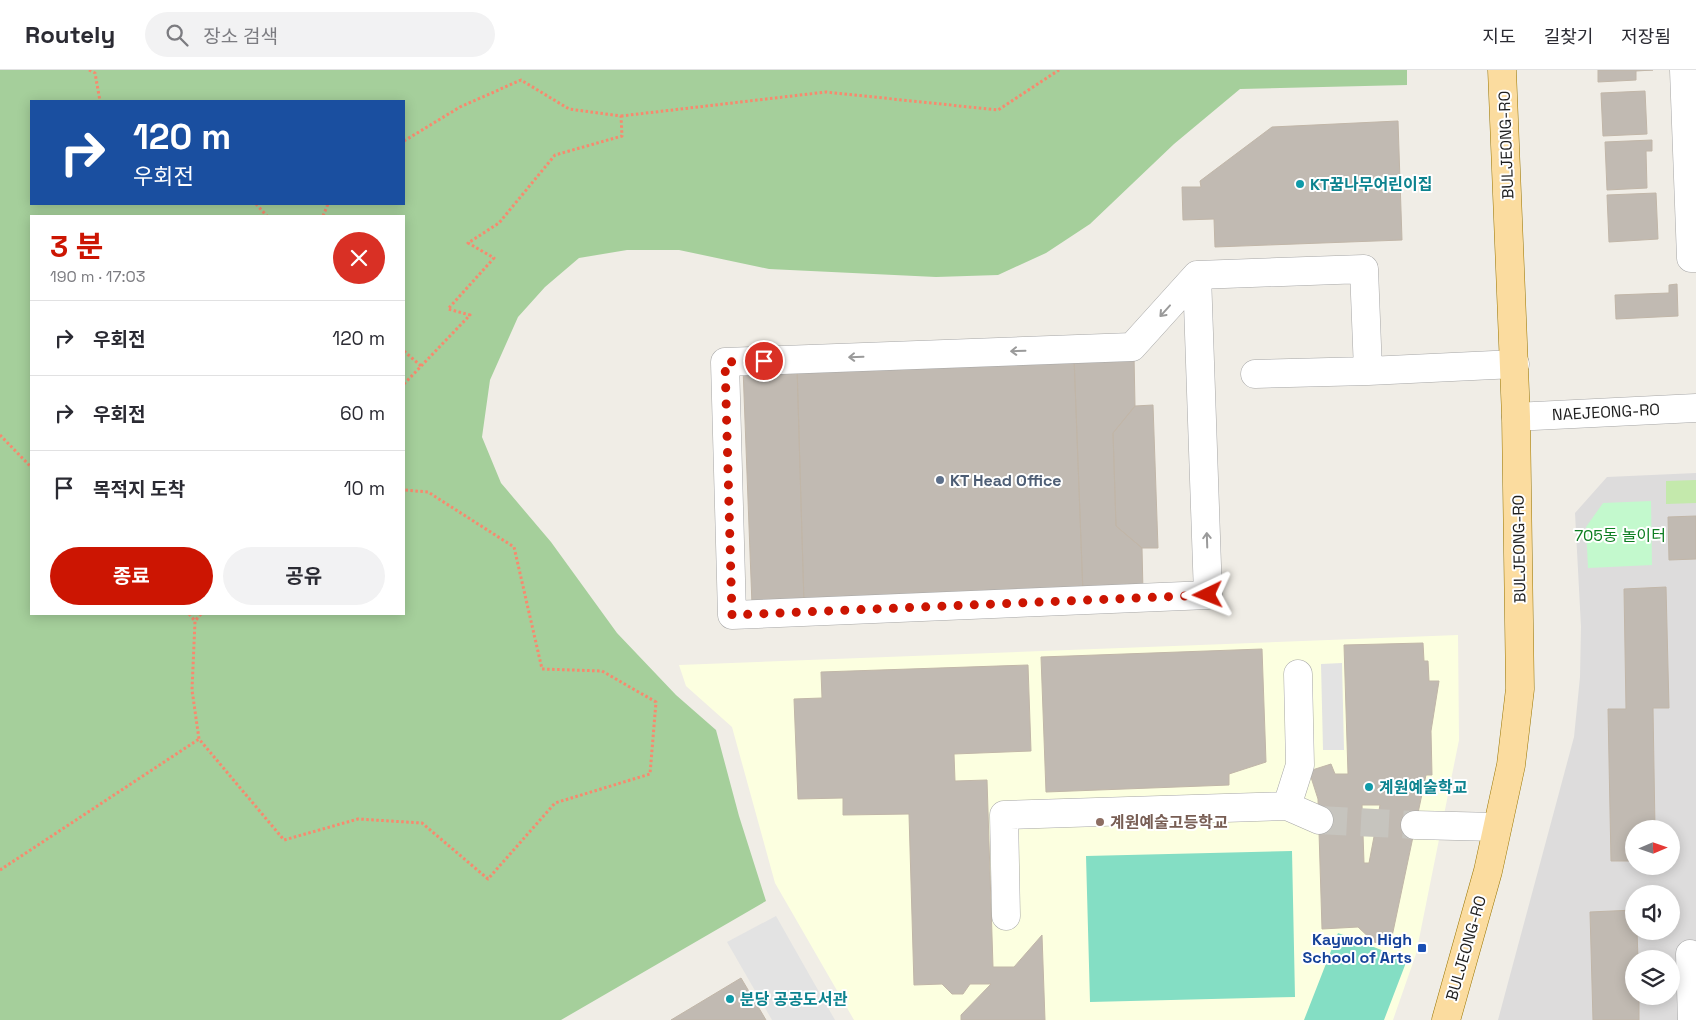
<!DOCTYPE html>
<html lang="ko">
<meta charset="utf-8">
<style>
:root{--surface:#fff;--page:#f2f2f3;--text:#2b2b33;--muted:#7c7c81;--line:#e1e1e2;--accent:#cc1502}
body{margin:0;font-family:"Space Grotesk","Noto Sans KR",sans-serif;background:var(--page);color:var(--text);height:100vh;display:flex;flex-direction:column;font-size:19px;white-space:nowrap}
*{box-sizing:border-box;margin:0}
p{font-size:16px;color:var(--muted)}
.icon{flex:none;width:28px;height:28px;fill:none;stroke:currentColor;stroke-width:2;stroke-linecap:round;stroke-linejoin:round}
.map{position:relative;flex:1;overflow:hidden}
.details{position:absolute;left:30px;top:145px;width:375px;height:400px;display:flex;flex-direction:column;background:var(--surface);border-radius:0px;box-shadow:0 2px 12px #0003}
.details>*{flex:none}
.guide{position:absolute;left:30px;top:30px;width:375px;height:105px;border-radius:0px;box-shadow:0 2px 12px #0003;background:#1a4fa0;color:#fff;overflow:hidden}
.needle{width:32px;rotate:88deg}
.tools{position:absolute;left:1625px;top:750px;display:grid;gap:10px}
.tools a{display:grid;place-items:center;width:55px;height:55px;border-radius:50%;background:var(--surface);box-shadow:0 2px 12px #0003;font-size:25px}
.pin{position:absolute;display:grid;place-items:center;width:42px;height:42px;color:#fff;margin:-21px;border:2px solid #fff;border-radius:50%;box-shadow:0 1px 5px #0007}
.me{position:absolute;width:55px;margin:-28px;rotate:268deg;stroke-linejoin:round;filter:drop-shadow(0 0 4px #0008)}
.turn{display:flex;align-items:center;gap:18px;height:105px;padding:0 20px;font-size:22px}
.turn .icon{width:65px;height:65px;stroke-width:2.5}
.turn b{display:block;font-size:35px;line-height:42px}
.round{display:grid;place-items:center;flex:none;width:52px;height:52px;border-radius:26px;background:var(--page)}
.head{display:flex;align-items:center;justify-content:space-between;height:85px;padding:0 20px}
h1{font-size:30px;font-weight:700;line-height:38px;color:var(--accent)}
.button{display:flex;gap:10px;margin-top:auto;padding:10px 20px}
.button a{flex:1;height:58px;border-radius:30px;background:var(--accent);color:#fff;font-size:20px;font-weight:700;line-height:58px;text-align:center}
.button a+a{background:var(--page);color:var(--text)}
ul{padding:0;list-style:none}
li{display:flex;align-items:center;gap:15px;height:75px;padding:0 20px;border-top:1px solid var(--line)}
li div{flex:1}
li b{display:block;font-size:19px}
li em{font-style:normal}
header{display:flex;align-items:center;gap:30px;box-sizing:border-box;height:70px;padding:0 25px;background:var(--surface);border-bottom:1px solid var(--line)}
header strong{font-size:24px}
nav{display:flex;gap:28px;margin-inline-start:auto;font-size:18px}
.search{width:350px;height:45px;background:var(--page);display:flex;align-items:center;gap:12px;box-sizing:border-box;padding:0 18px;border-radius:28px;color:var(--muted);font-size:19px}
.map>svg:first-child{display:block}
.residential{fill:#dddcdc;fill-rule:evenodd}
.education{fill:#fcffe0}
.grass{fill:#c4e9ac}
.forest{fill:#a5cf9b;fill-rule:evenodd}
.park{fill:#c3f9cd}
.pitch{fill:#84dec4}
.parking{fill:#e3e3e3}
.building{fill:#c1bab2;stroke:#c1b6a8;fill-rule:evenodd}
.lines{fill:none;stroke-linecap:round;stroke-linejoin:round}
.minor-tunnel{stroke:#c6c4be;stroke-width:28;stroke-dasharray:28 14;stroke-linecap:butt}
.minor-casing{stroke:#a6a6a6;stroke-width:29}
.major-casing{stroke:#997501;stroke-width:29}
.path{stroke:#f8896e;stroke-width:3;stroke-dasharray:2.5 2.5;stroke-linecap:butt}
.minor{stroke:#fff;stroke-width:28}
.major{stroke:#fbdc9f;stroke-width:28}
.oneway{stroke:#9a9a9a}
.route{stroke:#cc1502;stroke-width:9;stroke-dasharray:0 16.2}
.culture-dot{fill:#0f9aa8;stroke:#fff;stroke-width:2}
.service-dot{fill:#5c6f8a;stroke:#fff;stroke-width:2}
.education-dot{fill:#8d6e63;stroke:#fff;stroke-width:2}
.transit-dot{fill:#1a4fb4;stroke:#fff;stroke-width:2}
.labels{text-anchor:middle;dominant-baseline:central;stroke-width:4;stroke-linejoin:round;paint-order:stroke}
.street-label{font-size:16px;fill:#1f1f1f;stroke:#fff}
.culture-label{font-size:16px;font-weight:bold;fill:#0d838f;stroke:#fff;text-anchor:start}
.service-label{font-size:16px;font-weight:bold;fill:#4e5e75;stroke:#fff;text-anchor:start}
.park-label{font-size:16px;fill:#0d7e21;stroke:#fff}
.education-label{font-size:16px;font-weight:bold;fill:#785e54;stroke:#fff;text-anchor:start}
.transit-label{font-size:16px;font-weight:bold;fill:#164399;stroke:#fff;text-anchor:end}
</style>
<header>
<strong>Routely</strong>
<div class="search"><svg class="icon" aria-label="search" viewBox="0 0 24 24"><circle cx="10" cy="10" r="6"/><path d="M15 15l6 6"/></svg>장소 검색</div>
<nav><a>지도</a><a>길찾기</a><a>저장됨</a></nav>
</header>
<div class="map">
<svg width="1696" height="950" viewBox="0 0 1696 950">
<rect width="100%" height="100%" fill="#f0ede6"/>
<!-- residential -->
<path class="residential" d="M1696,403V950H1498L1574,667L1580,607L1581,557L1575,443L1607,407ZM1634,759H1671V796H1634ZM1634,824H1671V861H1634ZM1634,889H1671V926H1634Z"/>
<!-- education -->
<path class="education" d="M1458,565L1459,670L1416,884L1393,950H854L775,813L732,657L686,616L679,595Z"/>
<!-- grass -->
<path class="grass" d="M1696,410V433L1666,434V411Z"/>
<!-- forest -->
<path class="forest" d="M0,0H1407V15L1240,19L1174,74L1090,154L1046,183L998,205L936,207L769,199L679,180H627L579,188L545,217L518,247L490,310L482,367L501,413L551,472L617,563L676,625L716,660L739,746L766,831L561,950H0ZM31,31H404V134H31ZM31,146H404V544H31Z"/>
<!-- park -->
<path class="park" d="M1651,431L1652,495L1588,498L1586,457L1603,433Z"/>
<!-- pitch -->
<path class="pitch" d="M1292,781L1295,927L1090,932L1086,786Z
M1338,863L1407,890L1384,950H1304Z"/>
<!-- parking -->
<path class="parking" d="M1342,593L1344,680H1323L1321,594Z
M776,846L835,950H772L727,872Z"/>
<!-- building -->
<path class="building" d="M1598,0H1653L1636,1V10L1598,12Z
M1645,21L1647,64L1603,66L1601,23Z
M1398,51L1402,170L1215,177L1214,149L1183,150L1182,117H1201L1200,111L1272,57Z
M1652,70V81H1646L1647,118L1607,120L1605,72Z
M1656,123L1658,169L1609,172L1607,125Z
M1677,214L1678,246L1616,249L1615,225L1669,223V215Z
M1134,286L1135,336L1113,363L1116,456L1142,478L1143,522L1083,524L1074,287Z
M1074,287L1083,524L804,534L797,296Z
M797,296L804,534L752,535L743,298Z
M1153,335L1158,478H1142L1116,456L1113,363L1135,336Z
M1696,446V489L1669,490L1668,447Z
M1666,517L1669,638H1653L1655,759H1634V791H1611L1608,639H1626L1624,519Z
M1423,573L1424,591H1428L1429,611H1439L1431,661L1432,705H1426L1390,876L1374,872L1358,857L1322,859L1318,729L1309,701L1331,694L1335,704H1348L1344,575ZM1362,735H1380L1369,793H1364Z
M1262,579L1266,692L1229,704V715L1046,722L1041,587Z
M1028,595L1031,681L954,684L955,711L987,710L993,897H1014L1042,865L1045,950H961V945L991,914H970L963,924H952L942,914L914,915L909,744L843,745V728L798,729L794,629L822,628L821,602Z
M1634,840V861H1637L1638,889H1634V926H1639V950H1593L1590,842Z
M741,908L766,950H671Z"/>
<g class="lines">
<!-- minor-tunnel -->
<path class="minor-tunnel" d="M1319,750L1415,755"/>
<!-- minor casing -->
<g class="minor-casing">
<path id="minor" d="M1684,0L1691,188H1696
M1197,205L1208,525L732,545L725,292L1132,277L1197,205L1364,199L1368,301L1515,294
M1255,304L1368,301
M1516,347L1696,338
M1287,736L1300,695L1298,604
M1415,755L1496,757
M1006,846L1004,745L1287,736L1319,750
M1690,884L1692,950"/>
</g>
<!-- major casing -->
<g class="major-casing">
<path id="major" d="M1446,950L1488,801L1511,695L1520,619L1516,347L1502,0"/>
</g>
<!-- path -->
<path class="path" d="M89,0L95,3L100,31
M621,46L826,22L998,40L1059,0
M404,71L460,37L521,10L569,39L621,46L622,66L555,85L499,153L468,173L494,188L448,239L470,245L404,314
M256,134L267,146
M323,146L328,134
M404,281L421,296
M0,365L31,397
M189,544L195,551
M201,544L195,551L192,620L199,669L284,770L358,749L422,753L488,809L555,733L650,704L656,632L602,601L542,599L514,477L428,422L404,420
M0,800L199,669"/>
<!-- minor -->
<use href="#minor" class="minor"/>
<!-- major -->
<use href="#major" class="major"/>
</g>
<!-- one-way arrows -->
<defs><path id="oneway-shaft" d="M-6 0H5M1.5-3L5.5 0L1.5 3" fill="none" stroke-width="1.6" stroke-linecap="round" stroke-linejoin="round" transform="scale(1.25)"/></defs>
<g class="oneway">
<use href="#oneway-shaft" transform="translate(1165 241) rotate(132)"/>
<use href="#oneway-shaft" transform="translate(1018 281) rotate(178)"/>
<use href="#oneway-shaft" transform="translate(856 287) rotate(178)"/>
<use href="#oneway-shaft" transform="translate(1207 470) rotate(-92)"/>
</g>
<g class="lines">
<!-- route -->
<path class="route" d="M764,291L725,292L732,545L1208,525"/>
</g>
<!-- markers -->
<g class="culture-dot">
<circle cx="1300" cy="114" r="5"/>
<circle cx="1369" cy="717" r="5"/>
<circle cx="730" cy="929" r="5"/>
</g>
<circle class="service-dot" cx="940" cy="410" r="5"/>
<circle class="education-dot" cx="1100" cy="752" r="5"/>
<rect class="transit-dot" x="1417" y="873" width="10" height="10" rx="2.5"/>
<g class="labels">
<!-- street labels -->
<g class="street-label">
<text transform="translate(1506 75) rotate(-92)">BULJEONG-RO</text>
<text transform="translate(1606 342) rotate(-3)">NAEJEONG-RO</text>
<text transform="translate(1519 479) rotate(-91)">BULJEONG-RO</text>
<text transform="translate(1466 878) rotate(-74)">BULJEONG-RO</text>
</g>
<!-- culture labels -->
<g class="culture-label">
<text x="1310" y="114">KT꿈나무어린이집</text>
<text x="1379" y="717">계원예술학교</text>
<text x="740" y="929">분당 공공도서관</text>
</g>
<!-- service labels -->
<g class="service-label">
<text x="950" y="410">KT Head Office</text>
</g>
<!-- park labels -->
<g class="park-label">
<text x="1620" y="465">705동 놀이터</text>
</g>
<!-- education labels -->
<g class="education-label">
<text x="1110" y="752">계원예술고등학교</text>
</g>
<!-- transit labels -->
<g class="transit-label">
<text x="1412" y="869">Kaywon High<tspan x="1412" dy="18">School of Arts</tspan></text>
</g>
</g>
</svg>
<div class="tools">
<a><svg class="needle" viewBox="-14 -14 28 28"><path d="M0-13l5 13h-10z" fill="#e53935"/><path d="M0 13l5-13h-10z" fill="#7c7c81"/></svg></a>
<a><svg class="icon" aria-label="sound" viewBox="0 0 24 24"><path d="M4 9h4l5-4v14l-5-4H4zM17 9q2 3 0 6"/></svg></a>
<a><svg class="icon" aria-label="layers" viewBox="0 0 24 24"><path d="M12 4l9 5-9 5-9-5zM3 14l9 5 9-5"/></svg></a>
</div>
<div class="pin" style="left:764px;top:291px;background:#d93025"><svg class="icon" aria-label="arrive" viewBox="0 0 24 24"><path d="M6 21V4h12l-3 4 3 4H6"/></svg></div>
<svg class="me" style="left:1208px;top:525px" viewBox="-20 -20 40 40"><path d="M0-17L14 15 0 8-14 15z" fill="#cc1502" stroke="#fff" stroke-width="4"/></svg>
<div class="guide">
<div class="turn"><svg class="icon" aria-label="right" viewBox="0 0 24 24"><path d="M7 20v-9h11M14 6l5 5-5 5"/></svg><div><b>120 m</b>우회전</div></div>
</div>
<section class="details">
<div class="head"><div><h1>3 분</h1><p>190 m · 17:03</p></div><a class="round" style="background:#d93025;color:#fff"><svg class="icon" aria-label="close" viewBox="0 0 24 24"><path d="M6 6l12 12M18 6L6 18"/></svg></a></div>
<ul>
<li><svg class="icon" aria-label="right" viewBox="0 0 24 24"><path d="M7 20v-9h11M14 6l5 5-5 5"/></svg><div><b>우회전</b></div><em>120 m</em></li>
<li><svg class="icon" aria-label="right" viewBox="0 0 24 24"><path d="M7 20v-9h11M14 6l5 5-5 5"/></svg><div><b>우회전</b></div><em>60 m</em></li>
<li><svg class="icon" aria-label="arrive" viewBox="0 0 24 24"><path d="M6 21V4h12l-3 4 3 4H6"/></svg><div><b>목적지 도착</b></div><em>10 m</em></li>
</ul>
<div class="button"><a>종료</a><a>공유</a></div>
</section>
</div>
